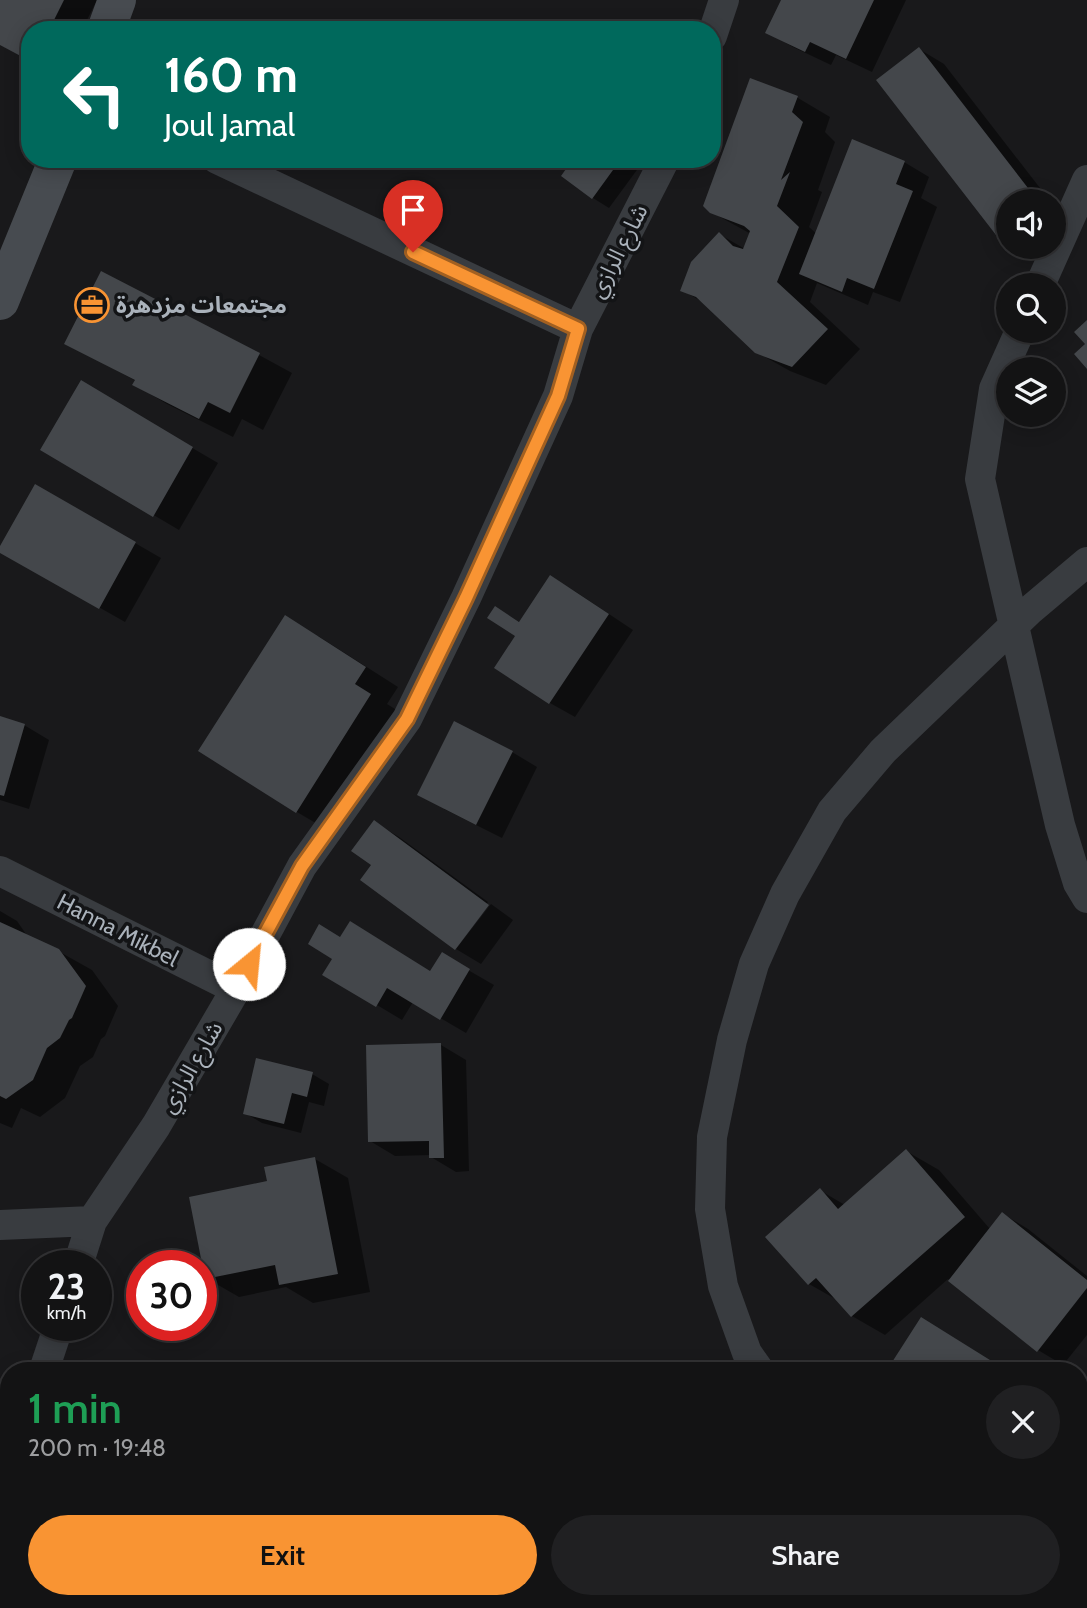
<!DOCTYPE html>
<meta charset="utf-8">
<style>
:root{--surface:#131314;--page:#202022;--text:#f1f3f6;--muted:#9d9ea0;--line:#323234;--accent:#f99433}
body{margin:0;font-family:Cabin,"Noto Sans Arabic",sans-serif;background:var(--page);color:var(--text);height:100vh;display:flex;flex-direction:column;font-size:26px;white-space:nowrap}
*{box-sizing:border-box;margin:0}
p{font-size:23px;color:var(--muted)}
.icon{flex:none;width:38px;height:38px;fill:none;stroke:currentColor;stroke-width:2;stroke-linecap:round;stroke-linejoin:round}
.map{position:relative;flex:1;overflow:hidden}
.drawer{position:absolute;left:0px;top:1362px;width:1088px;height:247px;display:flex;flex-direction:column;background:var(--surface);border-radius:28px 28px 0 0;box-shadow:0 4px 18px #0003,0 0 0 2px var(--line)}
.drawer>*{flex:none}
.guide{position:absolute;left:21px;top:21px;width:700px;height:147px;border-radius:28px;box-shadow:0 4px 18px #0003,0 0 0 2px var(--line);background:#00695c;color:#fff;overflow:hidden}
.fabs{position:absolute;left:996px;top:189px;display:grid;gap:14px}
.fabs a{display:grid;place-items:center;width:70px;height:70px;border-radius:50%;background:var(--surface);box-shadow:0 4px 18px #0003,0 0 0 2px var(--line);font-size:35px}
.speed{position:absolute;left:21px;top:1250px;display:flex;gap:14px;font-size:35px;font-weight:700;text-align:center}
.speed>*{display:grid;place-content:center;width:91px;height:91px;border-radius:50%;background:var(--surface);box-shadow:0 4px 18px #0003,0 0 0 2px var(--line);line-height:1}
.speed small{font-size:18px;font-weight:400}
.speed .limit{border:10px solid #d22;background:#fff;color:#111}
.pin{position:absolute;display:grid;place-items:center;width:60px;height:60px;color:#fff;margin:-72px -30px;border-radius:50% 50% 50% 0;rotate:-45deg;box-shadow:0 0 7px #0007}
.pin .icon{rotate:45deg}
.me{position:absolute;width:77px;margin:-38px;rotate:28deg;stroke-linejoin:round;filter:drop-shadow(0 0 5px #0008)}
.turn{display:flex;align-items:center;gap:24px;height:147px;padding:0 28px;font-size:32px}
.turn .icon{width:91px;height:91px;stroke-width:2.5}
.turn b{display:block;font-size:49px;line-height:60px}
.round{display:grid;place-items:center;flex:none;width:74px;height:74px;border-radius:37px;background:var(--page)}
.headline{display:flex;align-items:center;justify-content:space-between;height:119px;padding:0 28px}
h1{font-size:42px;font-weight:600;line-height:52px;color:#1e9e55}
.cta{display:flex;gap:14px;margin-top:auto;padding:14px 28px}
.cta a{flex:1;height:80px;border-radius:42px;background:var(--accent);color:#111;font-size:28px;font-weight:600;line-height:80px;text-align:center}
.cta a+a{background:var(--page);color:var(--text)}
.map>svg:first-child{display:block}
.shadow{fill:#0007}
.building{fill:#44474b}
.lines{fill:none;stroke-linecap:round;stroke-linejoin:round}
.street{stroke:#393c40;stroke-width:30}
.secondary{stroke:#474b50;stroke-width:38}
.route-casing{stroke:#a26021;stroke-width:18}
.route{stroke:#f99433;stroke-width:12}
.labels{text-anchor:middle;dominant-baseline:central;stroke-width:7;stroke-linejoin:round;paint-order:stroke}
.street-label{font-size:23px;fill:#aab2bb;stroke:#131416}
.poi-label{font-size:23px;font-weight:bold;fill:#aab2bb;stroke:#131416;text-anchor:start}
</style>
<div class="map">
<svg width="1087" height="1608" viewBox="0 0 1087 1608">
<rect width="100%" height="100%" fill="#19191b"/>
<!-- shadow -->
<path class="shadow" d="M0,0H97L82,30H30L0,44Z
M783,0H906L872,72L836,55L831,65L793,47L768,33Z
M919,49L944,64L1050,201H1008V240L998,234L879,80Z
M751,81L798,98L830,117L825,132L835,142L818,190L822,192L809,227L817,234L904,162L929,177L921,198L937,207L900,302L873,292L868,305L817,283L810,302L860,349L826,385L790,371L756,352L706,304L682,290L719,234L745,249L751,234L711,212Z
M575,159H645L609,208L593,198Z
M66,343L259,355L292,373L263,430L242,419L233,437L167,404L135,385L136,381Z
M81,383L218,463L179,530L42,449Z
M36,486L161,558L125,622L0,551Z
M551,577L576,592L633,630L575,717L550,703L517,636L496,608L521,623Z
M318,636L398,687L387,704L403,714L329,831L297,812Z
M0,718L24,725L49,740L29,809L0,800Z
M512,752L537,767L502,838L444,809Z
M374,822L399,837L488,902L454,948Z
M491,904L513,920L481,964L456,949Z
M0,911L17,921L28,937L58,951L92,970L118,1006L105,1036L101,1039L93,1057L80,1066L65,1098L40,1117L21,1108L12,1128L0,1123Z
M341,939L431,973L442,955L494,985L466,1033L413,1002L402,1020L377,1005L334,959Z
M441,1045L466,1060L469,1171L456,1172L431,1157V1155L395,1156L370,1141Z
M312,1074L329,1084L324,1106L309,1102L301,1133L262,1123L245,1113Z
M906,1151L939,1170L990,1229L1003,1214L1028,1229L1087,1276V1335L1063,1365L1038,1350L948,1279L885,1335L852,1316L839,1301L809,1284L821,1191L845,1205Z
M315,1159L348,1178L370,1292L313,1303L286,1287L239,1297L206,1278L269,1183Z
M921,1319L946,1333L1005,1370H889Z
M312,1600H458L459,1604L445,1608H314Z
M614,1600H866L875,1605V1608H612Z"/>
<!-- building -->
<path class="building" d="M0,0H64L49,30H30V61L0,45Z
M781,0H874L846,59L810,42L805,52L765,33Z
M919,47L1038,201H1008V226L996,235L876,80Z
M750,78L798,96L792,112L803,122L781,180L790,172L777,206L799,227L777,282L828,329L792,367L755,353L696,297L680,291L691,262L719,232L733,246L743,249L750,231L744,226L710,213L703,206Z
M852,139L905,161L896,184L913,191L874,289L847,278L842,292L799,274Z
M573,159H621L592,199L561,176Z
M101,271L260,353L230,413L208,402L199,419L132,385L135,380L64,344Z
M1087,320V369L1074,354L1085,344L1074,332Z
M81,380L193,447L153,517L40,450Z
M35,484L136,542L99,609L0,553V546Z
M550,575L609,614L549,704L494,668L515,636L487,618L495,606L519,622Z
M285,615L366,667L355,684L371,694L296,813L198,751Z
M0,716L25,724L4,796L0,795Z
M454,721L513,751L476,825L417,795Z
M374,820L489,905L455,950L360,880L371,865L351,851Z
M350,921L430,971L442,952L470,969L440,1020L387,988L376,1007L322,975L332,959L308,944L319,924L340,937Z
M0,922L59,949L86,986L72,1018L69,1020L60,1038L47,1048L33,1080L6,1099L0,1096Z
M441,1043L444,1158H429V1141L368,1142L366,1045Z
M256,1058L313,1072L307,1097L292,1093L284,1124L243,1114Z
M906,1149L965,1217L851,1317L816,1278L808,1285L765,1237L820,1188L838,1209Z
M315,1157L338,1274L279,1285L275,1265L205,1279L189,1197L267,1181L264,1167Z
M1002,1212L1087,1280V1288L1037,1352L948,1281Z
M921,1317L1006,1370H887Z
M310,1600H373L346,1608H312Z
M565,1600H580L611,1606L613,1600H840L838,1608H563Z"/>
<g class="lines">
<!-- street -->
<path class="street" d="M712,36L724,0
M217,159L578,329
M1040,285L1087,180
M1020,331L994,389L980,479L1060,825L1078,883L1087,898
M0,871L236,989
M0,1225L92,1221
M78,1265L92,1221L156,1126L236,989L302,866L407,719L466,598L558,396L578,329L665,159
M44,1370L59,1325
M759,1370L747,1353L723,1286L710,1209L712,1137L732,1040L754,964L785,894L832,811L883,751L1030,610L1087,562
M1080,1538L1087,1539
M122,1600L130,1608
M507,1608L518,1600"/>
<!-- secondary -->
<path class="secondary" d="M106,30L117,0
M0,301L58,159"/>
</g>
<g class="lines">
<!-- route casing -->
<g class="route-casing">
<path id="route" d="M249,964L302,866L407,719L466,598L558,396L578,329L413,252"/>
</g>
<!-- route -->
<use href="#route" class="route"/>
</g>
<!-- icons -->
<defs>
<g id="office-ring" transform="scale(1.75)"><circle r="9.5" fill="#131416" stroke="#f99433" stroke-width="1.5"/><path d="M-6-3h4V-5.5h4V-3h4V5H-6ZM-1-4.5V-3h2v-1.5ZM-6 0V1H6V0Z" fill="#f99433"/></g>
</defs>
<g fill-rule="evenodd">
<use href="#office-ring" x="92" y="305"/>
</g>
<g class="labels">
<!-- street labels -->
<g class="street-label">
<text transform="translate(618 251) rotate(-63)">شارع الرازي</text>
<text transform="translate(118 930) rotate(27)">Hanna Mikbel</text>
<text transform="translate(191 1067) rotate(-60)">شارع الرازي</text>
</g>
<!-- poi labels -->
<g class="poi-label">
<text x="116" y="305">مجتمعات مزدهرة</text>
</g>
</g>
</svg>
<div class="fabs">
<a><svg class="icon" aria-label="sound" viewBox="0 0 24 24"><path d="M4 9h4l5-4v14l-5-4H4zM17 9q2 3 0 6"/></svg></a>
<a><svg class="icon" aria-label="search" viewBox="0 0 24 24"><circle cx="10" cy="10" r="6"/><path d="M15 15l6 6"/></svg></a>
<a><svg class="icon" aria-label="layers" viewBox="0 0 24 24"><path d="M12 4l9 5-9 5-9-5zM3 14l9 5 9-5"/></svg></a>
</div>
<div class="speed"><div>23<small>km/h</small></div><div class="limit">30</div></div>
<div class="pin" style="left:413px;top:252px;background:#d93025"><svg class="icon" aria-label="arrive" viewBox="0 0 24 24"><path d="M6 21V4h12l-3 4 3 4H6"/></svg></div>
<svg class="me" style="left:249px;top:964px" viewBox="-20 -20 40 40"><circle r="19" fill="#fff"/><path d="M0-13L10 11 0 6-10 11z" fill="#f99433"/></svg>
<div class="guide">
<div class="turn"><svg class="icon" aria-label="left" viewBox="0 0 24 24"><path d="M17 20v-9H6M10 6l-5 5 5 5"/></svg><div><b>160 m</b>Joul Jamal</div></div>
</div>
<section class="drawer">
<div class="headline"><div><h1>1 min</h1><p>200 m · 19:48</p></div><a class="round"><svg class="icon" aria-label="close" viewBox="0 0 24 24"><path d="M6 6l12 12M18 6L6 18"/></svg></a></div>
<div class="cta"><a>Exit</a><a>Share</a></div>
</section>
</div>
